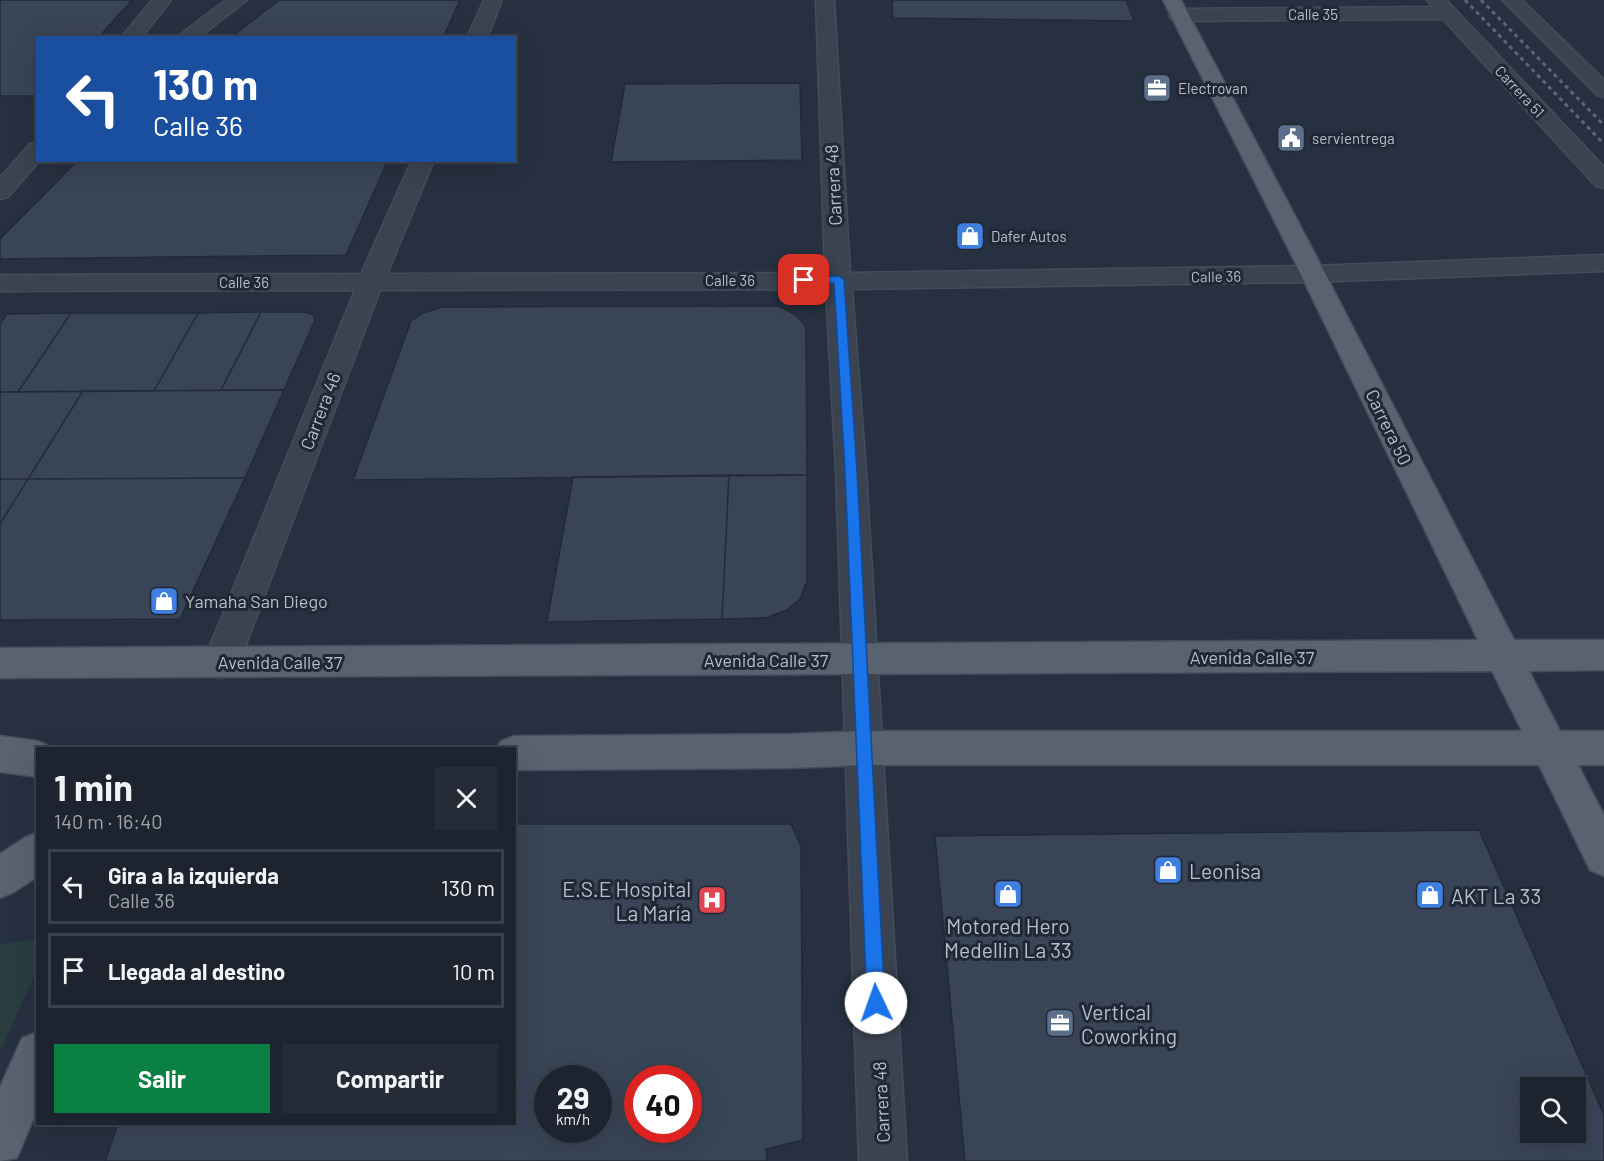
<!DOCTYPE html>
<html lang="es">
<meta charset="utf-8">
<style>
:root{--surface:#1d2430;--page:#252c38;--text:#f1f3f6;--muted:#a0a4ab;--line:#3b414c;--accent:#0b8043}
body{margin:0;font-family:Barlow,sans-serif;background:var(--page);color:var(--text);height:100vh;display:flex;flex-direction:column;font-size:22px;white-space:nowrap}
*{box-sizing:border-box;margin:0}
p{font-size:20px;color:var(--muted)}
.icon{flex:none;width:33px;height:33px;fill:none;stroke:currentColor;stroke-width:2;stroke-linecap:round;stroke-linejoin:round}
.map{position:relative;flex:1;overflow:hidden}
.details{position:absolute;left:36px;top:747px;width:480px;height:378px;display:flex;flex-direction:column;background:var(--surface);border-radius:0px;box-shadow:0 6px 24px #0002,0 0 0 2px var(--line)}
.details>*{flex:none}
.top-card{position:absolute;left:36px;top:36px;width:480px;height:126px;border-radius:0px;box-shadow:0 6px 24px #0002,0 0 0 2px var(--line);background:#1a4fa0;color:#fff;overflow:hidden}
.controls{position:absolute;left:1520px;top:1077px;display:grid;gap:12px}
.controls a{display:grid;place-items:center;width:66px;height:66px;border-radius:0px;background:var(--surface);box-shadow:0 6px 24px #0002,0 0 0 2px var(--line);font-size:30px}
.speed{position:absolute;left:534px;top:1065px;display:flex;gap:12px;font-size:30px;font-weight:700;text-align:center}
.speed>*{display:grid;place-content:center;width:78px;height:78px;border-radius:50%;background:var(--surface);box-shadow:0 6px 24px #0002,0 0 0 2px var(--line);line-height:1}
.speed small{font-size:15px;font-weight:400}
.speed .limit{border:9px solid #d22;background:#fff;color:#111}
.pin{position:absolute;display:grid;place-items:center;width:51px;height:51px;color:#fff;margin:-26px;border-radius:12px;box-shadow:0 3px 9px #0006}
.me{position:absolute;width:66px;margin:-33px;rotate:357deg;stroke-linejoin:round;filter:drop-shadow(0 0 4px #0008)}
.turn{display:flex;align-items:center;gap:21px;height:126px;padding:0 18px;font-size:27px}
.turn .icon{width:78px;height:78px;stroke-width:2.5}
.turn b{display:block;font-size:42px;line-height:51px}
.round{display:grid;place-items:center;flex:none;width:63px;height:63px;border-radius:0px;background:var(--page)}
.headline{display:flex;align-items:center;justify-content:space-between;height:102px;padding:0 18px}
h1{font-size:36px;font-weight:700;line-height:45px}
.action{display:flex;gap:12px;margin-top:auto;padding:12px 18px}
.action a{flex:1;height:69px;border-radius:0px;background:var(--accent);color:#fff;font-size:24px;font-weight:700;line-height:69px;text-align:center}
.action a+a{background:var(--page);color:var(--text)}
ul{padding:0;list-style:none}
li{display:flex;align-items:center;gap:18px;height:75px;margin:0 12px 9px;padding:0 6px;border:3px solid var(--line);border-radius:0px}
li div{flex:1}
li b{display:block;font-size:22px}
li em{font-style:normal}
.map>svg:first-child{display:block}
.green{fill:#293d41}
.building{fill:#394456;stroke:#222a37;stroke-width:1.5;fill-rule:evenodd}
.lines{fill:none;stroke-linecap:round;stroke-linejoin:round}
.minor-casing{stroke:#454c59;stroke-width:3}
.major-casing{stroke:#454c59;stroke-width:3}
.minor{fill:#3b4350;fill-rule:evenodd}
.major{fill:#596270;fill-rule:evenodd}
.rail{stroke:#5d6676;stroke-width:3;stroke-dasharray:4 4;stroke-linecap:butt}
.route{fill:#1a73e8;stroke:#114b97;stroke-width:1.5}
.labels{text-anchor:middle;dominant-baseline:central;stroke-width:6;stroke-linejoin:round;paint-order:stroke}
.far-street-label{font-size:15px;fill:#b8beca;stroke:#202835}
.far-poi-label{font-size:15px;fill:#b8beca;stroke:#202835;text-anchor:start}
.street-label{font-size:18px;fill:#b8beca;stroke:#202835}
.poi-label{font-size:18px;fill:#b8beca;stroke:#202835;text-anchor:start}
.near-poi-label{font-size:21px;fill:#b8beca;stroke:#202835;text-anchor:start}
</style>
<div class="map">
<svg width="1604" height="1161" viewBox="0 0 1604 1161">
<rect width="100%" height="100%" fill="#273040"/>
<!-- green -->
<path class="green" d="M37,939V970L0,1052V944Z"/>
<!-- building -->
<path class="building" d="M0,0H132L98,38H38V96H0Z
M279,0H460L443,38H230Z
M892,0H1126L1134,21L893,18Z
M800,83L802,160L611,162L625,84Z
M78,160H388L346,255L0,259V239Z
M779,306L796,315L806,327L807,475L353,480L411,321L423,313L442,307Z
M261,312H306L313,315L315,320L284,390H221Z
M261,312L221,390L154,391L198,313Z
M71,313H198L154,391L18,392Z
M71,313L18,392H0V324L7,314Z
M284,390L245,478L28,479L83,391Z
M83,391L28,479H0V392Z
M729,475L722,619L547,622L573,477Z
M729,475H807V581L800,599L787,610L766,618L722,619Z
M245,478L180,619L0,620V524L28,479Z
M0,479H28L0,524Z
M514,824H791L801,846L803,1140L766,1149L767,1161H105L118,1124H514ZM548,1078H598V1130H548ZM638,1078H688V1130H638Z
M1479,830L1604,1115V1161H965L935,836ZM1530,1088H1575V1132H1530Z"/>
<g class="lines">
<!-- minor casing -->
<g class="minor-casing">
<path id="minor" d="M152,0H171L141,38H121Z
M226,0H247L198,38H176Z
M484,0H502L487,38H467Z
M816,0H834L850,273L1311,266L1604,255V271L1311,282L852,289L866,471L907,1161H859L836,471L826,289L380,290L239,663L233,674L221,678L209,674L203,663L355,290L0,291V275L361,274L412,160H434L387,274L825,273Z
M1427,0H1446L1604,167V188L1596,186L1443,19L1178,21L1171,19L1169,15L1171,11L1178,9L1433,7Z
M1502,0H1522L1604,80V97L1597,95Z
M38,142V160H40L8,197L0,199V178L30,144Z"/>
</g>
<!-- major casing -->
<g class="major-casing">
<path id="major" d="M1163,0H1181L1312,248L1514,640H1604V670L1529,671L1560,731H1604V765H1578L1604,815V876L1590,870L1539,765H865L790,768L514,770V748H497L501,741L514,736L790,734L865,731H1522L1492,671L0,678V648L1478,640L1288,248Z
M0,736L38,741L51,747L52,748H38V777L0,772Z
M38,832V876L14,892L0,898V854L24,838Z
M38,1032V1108L17,1158L0,1161V1087L22,1038Z"/>
</g>
<!-- minor -->
<use href="#minor" class="minor"/>
<!-- major -->
<use href="#major" class="major"/>
<!-- rail -->
<path class="rail" d="M1465,0L1604,144
M1481,0L1604,125"/>
</g>
<!-- route -->
<path class="route" d="M839,276L844,280L857,471L885,1003L883,1010L876,1012L870,1010L867,1003L845,471L834,283H804L799,280L804,277Z"/>
<!-- icons -->
<defs>
<g id="office-square" transform="scale(1.5)"><rect x="-9" y="-9" width="18" height="18" rx="4" fill="#5c6f8a" stroke="#202835"/><path d="M-6-3h4V-5.5h4V-3h4V5H-6ZM-1-4.5V-3h2v-1.5ZM-6 0V1H6V0Z" fill="#fff"/></g>
<g id="civic-square" transform="scale(1.5)"><rect x="-9" y="-9" width="18" height="18" rx="4" fill="#5c6f8a" stroke="#202835"/><path d="M-.6-6.5H3V-4.5H.6V-3L4-1V1h2V6H-6V1h2V-1L-.6-3ZM-1.2 2.5V6h2.4V2.5Z" fill="#fff"/></g>
<g id="shop-square" transform="scale(1.5)"><rect x="-9" y="-9" width="18" height="18" rx="4" fill="#3f7fe0" stroke="#202835"/><path d="M-5-2.5h2.3a2.7 3.5 0 0 1 5.4 0H5L5.5 6h-11ZM-1.5-2.5h3a1.5 2.3 0 0 0-3 0Z" fill="#fff"/></g>
<g id="hospital-square" transform="scale(1.5)"><rect x="-9" y="-9" width="18" height="18" rx="4" fill="#e0444e" stroke="#202835"/><path d="M-5-5h3v3.5h4V-5h3V5h-3V1.5h-4V5h-3Z" fill="#fff"/></g>
</defs>
<g fill-rule="evenodd">
<use href="#office-square" x="1157" y="88"/>
<use href="#civic-square" x="1291" y="138"/>
<use href="#shop-square" x="970" y="236"/>
<use href="#shop-square" x="164" y="601"/>
<use href="#shop-square" x="1168" y="870"/>
<use href="#shop-square" x="1008" y="894"/>
<use href="#shop-square" x="1430" y="895"/>
<use href="#hospital-square" x="712" y="900"/>
<use href="#office-square" x="1060" y="1023"/>
</g>
<g class="labels">
<!-- far-street labels -->
<g class="far-street-label">
<text x="1313" y="14">Calle 35</text>
<text transform="translate(1520 91) rotate(47)">Carrera 51</text>
<text transform="translate(1216 276) rotate(-1)">Calle 36</text>
<text x="730" y="280">Calle 36</text>
<text x="244" y="282">Calle 36</text>
</g>
<!-- far-poi labels -->
<g class="far-poi-label">
<text x="1178" y="88">Electrovan</text>
<text x="1312" y="138">servientrega</text>
<text x="991" y="236">Dafer Autos</text>
</g>
<!-- street labels -->
<g class="street-label">
<text transform="translate(833 185) rotate(-93)">Carrera 48</text>
<text transform="translate(320 411) rotate(-69)">Carrera 46</text>
<text transform="translate(1389 427) rotate(64)">Carrera 50</text>
<text x="1252" y="657">Avenida Calle 37</text>
<text x="766" y="660">Avenida Calle 37</text>
<text x="280" y="662">Avenida Calle 37</text>
<text transform="translate(881 1102) rotate(-93)">Carrera 48</text>
</g>
<!-- poi labels -->
<g class="poi-label">
<text x="185" y="601">Yamaha San Diego</text>
</g>
<!-- near-poi labels -->
<g class="near-poi-label">
<text x="1189" y="870">Leonisa</text>
<text x="691" y="888" text-anchor="end">E.S.E Hospital<tspan x="691" dy="24">La María</tspan></text>
<text x="1451" y="895">AKT La 33</text>
<text x="1008" y="925" text-anchor="middle">Motored Hero<tspan x="1008" dy="24">Medellin La 33</tspan></text>
<text x="1081" y="1011">Vertical<tspan x="1081" dy="24">Coworking</tspan></text>
</g>
</g>
</svg>
<div class="controls">
<a><svg class="icon" aria-label="search" viewBox="0 0 24 24"><circle cx="10" cy="10" r="6"/><path d="M15 15l6 6"/></svg></a>
</div>
<div class="speed"><div>29<small>km/h</small></div><div class="limit">40</div></div>
<div class="pin" style="left:804px;top:280px;background:#d93025"><svg class="icon" aria-label="arrive" viewBox="0 0 24 24"><path d="M6 21V4h12l-3 4 3 4H6"/></svg></div>
<svg class="me" style="left:876px;top:1003px" viewBox="-20 -20 40 40"><circle r="19" fill="#fff"/><path d="M0-13L10 11 0 6-10 11z" fill="#1a73e8"/></svg>
<div class="top-card">
<div class="turn"><svg class="icon" aria-label="left" viewBox="0 0 24 24"><path d="M17 20v-9H6M10 6l-5 5 5 5"/></svg><div><b>130 m</b>Calle 36</div></div>
</div>
<section class="details">
<div class="headline"><div><h1>1 min</h1><p>140 m · 16:40</p></div><a class="round"><svg class="icon" aria-label="close" viewBox="0 0 24 24"><path d="M6 6l12 12M18 6L6 18"/></svg></a></div>
<ul>
<li><svg class="icon" aria-label="left" viewBox="0 0 24 24"><path d="M17 20v-9H6M10 6l-5 5 5 5"/></svg><div><b>Gira a la izquierda</b><p>Calle 36</p></div><em>130 m</em></li>
<li><svg class="icon" aria-label="arrive" viewBox="0 0 24 24"><path d="M6 21V4h12l-3 4 3 4H6"/></svg><div><b>Llegada al destino</b></div><em>10 m</em></li>
</ul>
<div class="action"><a>Salir</a><a>Compartir</a></div>
</section>
</div>
